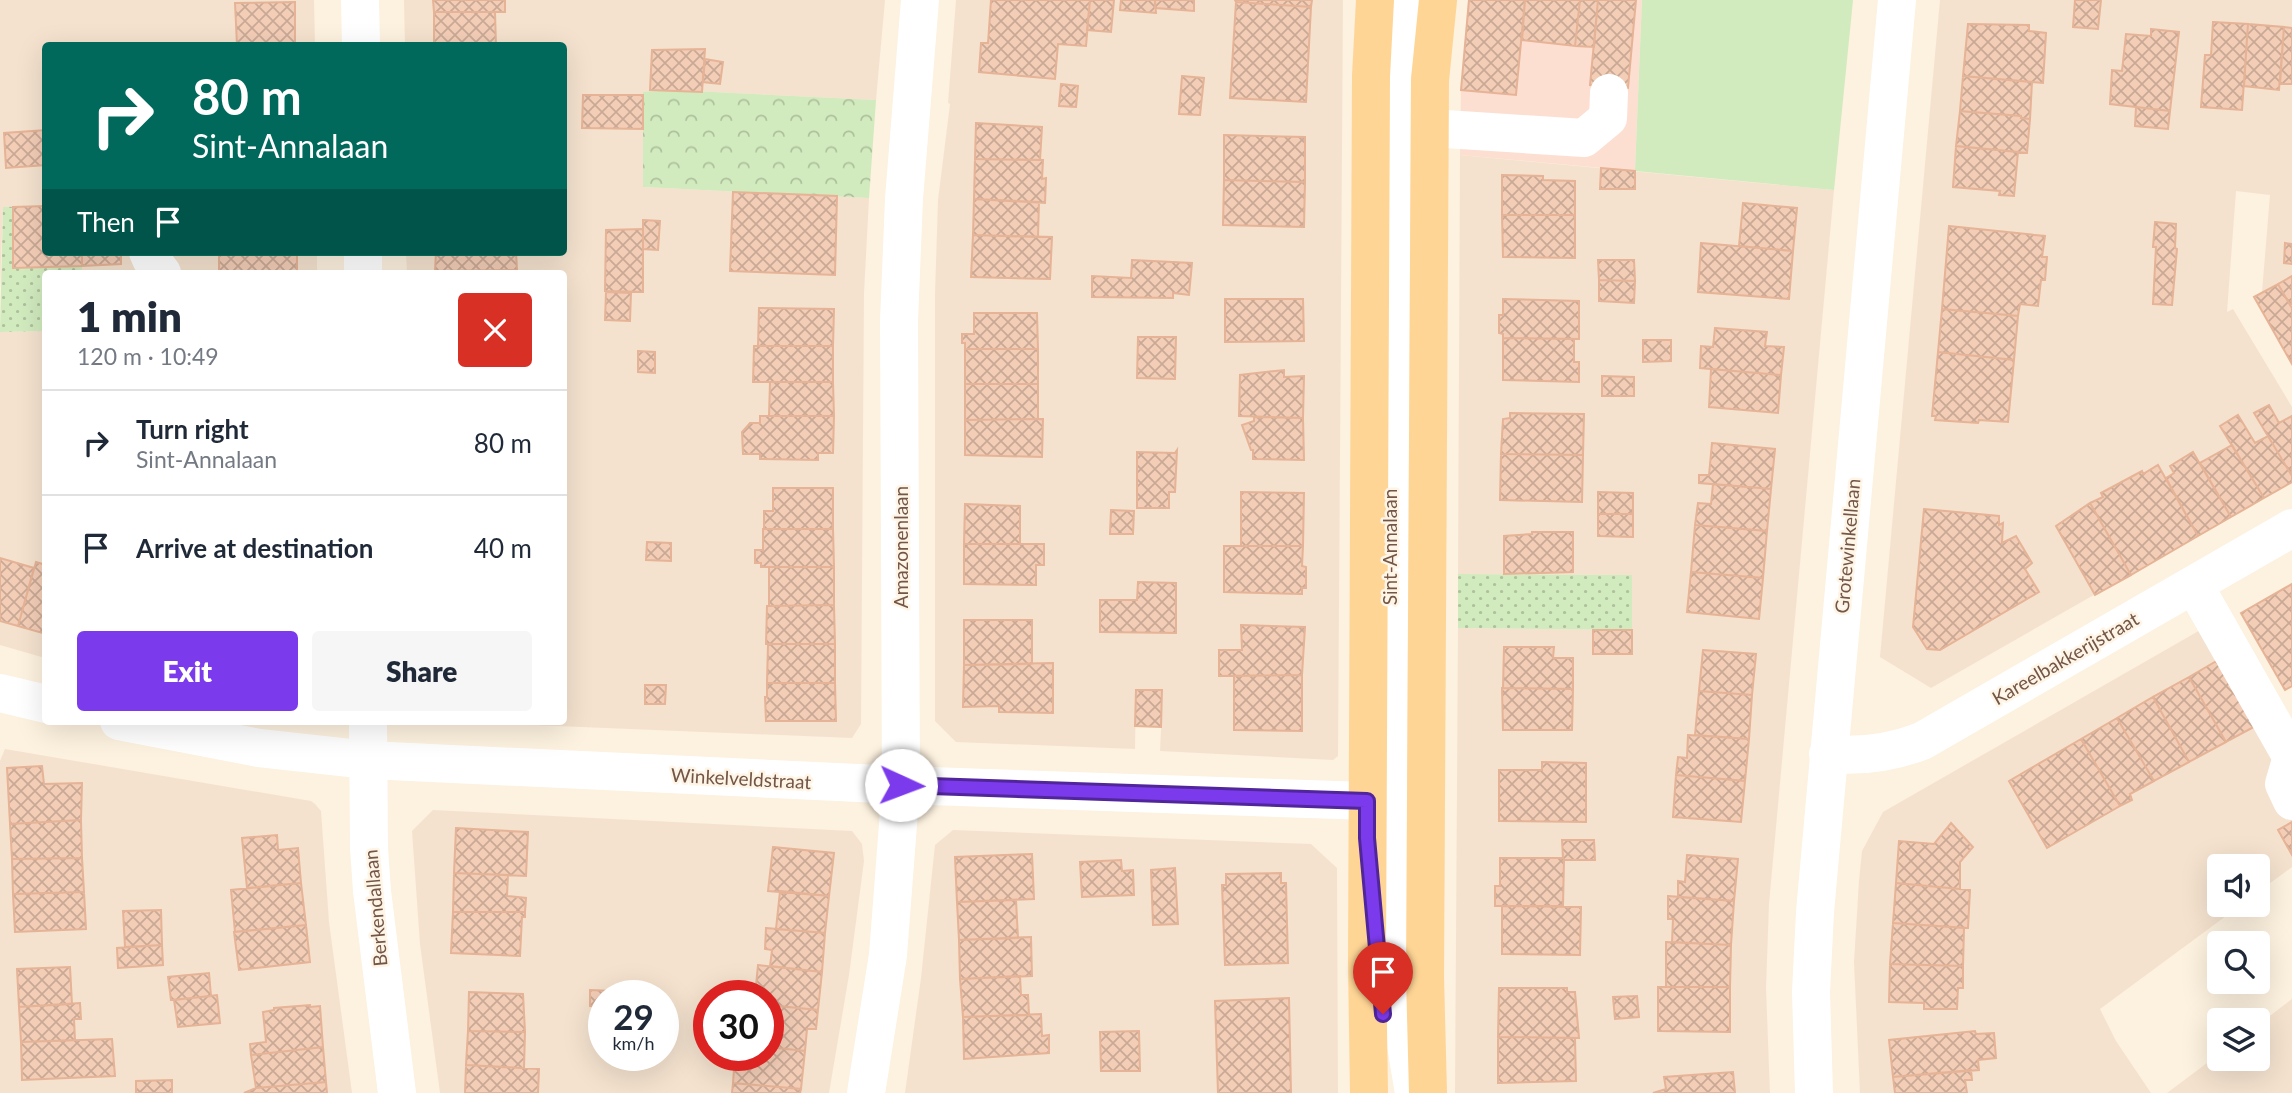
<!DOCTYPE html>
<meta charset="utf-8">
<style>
:root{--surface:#fff;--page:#f6f6f7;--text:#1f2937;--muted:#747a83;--line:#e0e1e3;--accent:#7c3aed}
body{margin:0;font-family:Lato,sans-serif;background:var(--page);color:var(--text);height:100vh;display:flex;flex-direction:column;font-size:26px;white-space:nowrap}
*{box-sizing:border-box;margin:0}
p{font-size:23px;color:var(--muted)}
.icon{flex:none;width:38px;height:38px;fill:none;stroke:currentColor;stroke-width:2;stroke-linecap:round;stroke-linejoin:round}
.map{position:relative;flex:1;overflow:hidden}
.panel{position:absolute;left:42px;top:270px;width:525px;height:455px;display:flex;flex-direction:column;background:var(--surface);border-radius:7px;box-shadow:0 7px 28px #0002}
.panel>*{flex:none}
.top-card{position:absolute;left:42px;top:42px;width:525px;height:214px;border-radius:7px;box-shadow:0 7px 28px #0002;background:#00695c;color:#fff;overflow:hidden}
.controls{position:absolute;left:2207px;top:854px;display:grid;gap:14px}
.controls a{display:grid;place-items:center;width:63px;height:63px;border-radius:7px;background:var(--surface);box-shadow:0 7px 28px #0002;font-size:35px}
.speed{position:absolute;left:588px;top:980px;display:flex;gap:14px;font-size:35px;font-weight:700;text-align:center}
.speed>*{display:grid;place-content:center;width:91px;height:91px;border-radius:50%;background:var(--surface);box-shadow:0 7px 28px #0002;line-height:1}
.speed small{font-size:18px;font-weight:400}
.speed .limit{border:10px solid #d22;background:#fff;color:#111}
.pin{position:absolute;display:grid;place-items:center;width:60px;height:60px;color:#fff;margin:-72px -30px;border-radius:50% 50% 50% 0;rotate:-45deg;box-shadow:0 0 7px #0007}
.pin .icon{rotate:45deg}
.me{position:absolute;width:77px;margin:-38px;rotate:92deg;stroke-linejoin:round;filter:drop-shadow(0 0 5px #0008)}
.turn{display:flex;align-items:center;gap:24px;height:147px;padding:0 35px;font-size:32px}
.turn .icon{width:91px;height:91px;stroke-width:2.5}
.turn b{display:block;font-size:49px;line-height:60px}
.then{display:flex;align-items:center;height:66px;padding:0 35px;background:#0003;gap:14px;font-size:26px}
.round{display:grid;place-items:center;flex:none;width:74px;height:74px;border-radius:7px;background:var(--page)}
.headline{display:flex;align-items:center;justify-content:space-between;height:119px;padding:0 35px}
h1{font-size:42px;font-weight:800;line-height:52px}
.primary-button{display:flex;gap:14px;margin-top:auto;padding:14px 35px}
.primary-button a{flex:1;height:80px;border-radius:7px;background:var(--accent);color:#fff;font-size:28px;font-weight:800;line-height:80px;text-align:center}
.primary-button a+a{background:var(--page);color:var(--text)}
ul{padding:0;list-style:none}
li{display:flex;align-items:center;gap:21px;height:105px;padding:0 35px;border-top:2px solid var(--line)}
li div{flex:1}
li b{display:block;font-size:26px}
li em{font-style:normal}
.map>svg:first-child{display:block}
.residential{fill:#f4e2ce;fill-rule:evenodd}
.commercial{fill:#fddfd2}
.grass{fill:#d1eabe}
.forest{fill:url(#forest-crowns)}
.park{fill:url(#park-dots)}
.building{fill:url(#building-cross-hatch);stroke:#e6b396;stroke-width:2}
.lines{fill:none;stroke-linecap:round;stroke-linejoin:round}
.minor{stroke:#fff;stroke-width:38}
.major{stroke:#fed595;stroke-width:38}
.route-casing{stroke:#51269a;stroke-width:18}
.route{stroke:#7c3aed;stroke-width:12}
.labels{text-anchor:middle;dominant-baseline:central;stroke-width:5;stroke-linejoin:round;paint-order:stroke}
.street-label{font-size:19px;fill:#735647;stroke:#fff5e6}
</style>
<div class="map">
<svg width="2292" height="1093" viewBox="0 0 2292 1093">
<defs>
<pattern id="forest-crowns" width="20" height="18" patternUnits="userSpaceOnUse" patternTransform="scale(1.75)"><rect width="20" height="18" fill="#d1eabe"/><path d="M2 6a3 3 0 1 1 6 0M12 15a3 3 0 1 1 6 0" fill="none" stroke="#aec09c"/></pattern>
<pattern id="park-dots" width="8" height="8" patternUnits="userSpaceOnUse" patternTransform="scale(1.75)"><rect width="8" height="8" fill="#d1eabe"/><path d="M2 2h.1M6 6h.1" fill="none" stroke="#aec09c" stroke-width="1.8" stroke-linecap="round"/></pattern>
<pattern id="building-cross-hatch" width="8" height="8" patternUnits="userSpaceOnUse" patternTransform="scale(1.75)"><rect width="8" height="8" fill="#f3cdb6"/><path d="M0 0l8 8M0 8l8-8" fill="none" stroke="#c9a996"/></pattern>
</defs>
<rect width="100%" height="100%" fill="#fdf1df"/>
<!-- residential -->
<path class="residential" d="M0,0H314L315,45L46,46L45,206L3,207L0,289Z
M404,0H885L876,100L673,90L643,93V187L869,198L864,293L861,724L852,738L433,721H564V273H407L406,252H564V46L405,45Z
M956,0H1343L1338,756L1333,760L1160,751L1163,690L1136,689L1135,749L956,742L935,721V294L938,200L950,104L948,103Z
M1940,0H2292V276L2262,292L2270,195L2236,191L2227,312L2233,309L2292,407V482L1931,688L1880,657Z
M1460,155L1834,190L1769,904L1766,988L1770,1093H1455L1458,628L1631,630L1632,575L1458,574Z
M82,252H317V273H82Z
M45,331V658L0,645V332Z
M2223,617L2292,738V867L2258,892V866H2219V905H2241L2100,1009L2116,1041L2151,1093H1860L1854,962L1859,881L1862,851L1883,812Z
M5,749L311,801L315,804L321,811L329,922L352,1093H0V761Z
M433,810L852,831L862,844L864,861L849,975L829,1093H440L420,944L412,831ZM604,996H663V1055H604ZM709,996H768V1055H709Z
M953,830L1311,844L1337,868L1338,1093H905L921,978L935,845Z
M2292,999V1093H2167L2219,1054V1059H2258V1025Z"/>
<!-- commercial -->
<path class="commercial" d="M1468,0H1642L1635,171L1460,155L1461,90Z"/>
<!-- grass -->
<path class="grass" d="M1642,0H1853L1834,190L1635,171Z"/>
<!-- forest -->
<path class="forest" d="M673,90L876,100L869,198L643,187V92Z"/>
<!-- park -->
<path class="park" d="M45,206L46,252H82V273H46L45,331L0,332L3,207Z
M1458,574L1632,575V630L1458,628Z"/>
<!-- building -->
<path class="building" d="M433,0H505V12H434Z
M991,0H1090L1086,46L1058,44L1055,79L979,72L981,43H988Z
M1090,0H1114L1111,32L1087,30Z
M1121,0H1155L1156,13L1120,10Z
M1155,0H1194V11L1155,8Z
M1235,0H1312L1311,7L1236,2Z
M1469,0H1525L1516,95L1461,90Z
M1525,0H1580L1575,46L1522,40Z
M1580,0H1598L1594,47L1575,46Z
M1598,0H1636L1628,88L1590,85Z
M2075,0H2101L2098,29L2073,27Z
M295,2V45H237L235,3Z
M1236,2L1311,7L1306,102L1230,98Z
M434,12H495L496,46H434Z
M2213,22L2248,24L2242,110L2201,107L2205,55H2211Z
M1968,24L2029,25V31L2046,33L2043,83L1963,76Z
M2248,24L2284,27L2279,90L2244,86Z
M2284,27L2292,28V84H2280Z
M2151,29L2179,32L2170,111L2110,104L2112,70L2122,71L2126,34L2151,36Z
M705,49L702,92L650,90L652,50Z
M705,59L723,62L720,84L703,82Z
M1182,76L1204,78L1200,115L1179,114Z
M1963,76L2032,82L2030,119L2021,118V116L1960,111Z
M1061,84L1078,86L1076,107L1059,106Z
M583,95H643V129L582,128Z
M2136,107L2170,111L2168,129L2135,126Z
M1960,111L2021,116V118L2030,119L2027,153L1956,146Z
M976,123L1042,127L1040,160L975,159Z
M46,130V165L6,168L4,133Z
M1224,135L1305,137V182L1224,180Z
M1956,146L2018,152L2014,196L1999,195L2000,191L1953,187Z
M975,159L1043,160L1042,179L1046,178L1045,203L974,199Z
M1601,168L1635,171V189H1600Z
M1502,175L1543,176V180L1575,181V215H1502Z
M1224,180L1305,182L1304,227L1223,225Z
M733,192L837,196L835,275L730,271Z
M974,199L1039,202L1038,237L973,235Z
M1743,203L1797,208L1793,251L1739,246Z
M46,206V252H82V266L13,268V207Z
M1502,215H1575V258L1503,257Z
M643,220L660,221L658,250L643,249Z
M2155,222L2176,224L2175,248L2177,249L2172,305L2153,304L2156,247H2153Z
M1949,226L2045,236L2042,257H2047L2045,280H2041L2038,306L2020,304L2018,316L1942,309Z
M643,229V292L605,291L606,230Z
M973,235L1052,237L1050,279L971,277Z
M1701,243L1793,251L1789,299L1698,292Z
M2285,243L2292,244V264L2284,263Z
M82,252H121V264L82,266Z
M219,252H297V273H219Z
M436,252H516L517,270L435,271Z
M1132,260L1192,263L1189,295L1173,293V298L1092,297V276L1131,278Z
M1598,260H1634L1635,281L1599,280Z
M2292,276V304L2290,305L2278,284Z
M1599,280L1635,281L1634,303L1599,301Z
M2278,284L2292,308V364L2254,297Z
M606,292L631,293L630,321L605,320Z
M1225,299H1303L1304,341L1225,342Z
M1503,299L1579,301V339L1503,338V334L1499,333V315H1503Z
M759,308L834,309L833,346H758Z
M1942,309L2018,316L2014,360L1938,352Z
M974,313H1037L1038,349H965V343H962V334H974Z
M1715,328L1767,332L1765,346L1784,347L1781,375L1700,368L1701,346L1713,347Z
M1138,337H1176L1175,379L1137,378Z
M1503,338L1574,339V362H1579V382L1503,380Z
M1643,340H1671V361L1643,362Z
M754,346H833V382H753Z
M965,349H1038V384H965Z
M638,351L655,352V373L638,372Z
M1938,352L2014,360L2008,422L1979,420L1978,423L1935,420L1936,416H1932Z
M1711,369L1781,375L1778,413L1709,407Z
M1284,370V377L1304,376L1303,418L1239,416L1240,375Z
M1602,376L1634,377V396H1602Z
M770,382H833L834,416H769Z
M965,384H1038V419L965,420Z
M2269,405L2279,423L2292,416V476L2254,413Z
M1510,413L1584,414L1583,455L1501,454L1503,419L1510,418Z
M2238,415L2255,443L2268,436L2292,476V482L2264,498L2220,426Z
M760,416H834L833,453H818V460L760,459V454H743L742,432L750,423H760Z
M1254,417L1303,418L1304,460L1253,459V450H1251L1242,425L1254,421Z
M1043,419L1042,457L965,455V420Z
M1712,443L1775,449L1771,489L1699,483V475H1709Z
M2232,445L2264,498L2231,517L2200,463Z
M1177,450L1175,492H1169V508H1137V452L1175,453Z
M2193,452L2231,517L2198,536L2166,478L2174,473L2170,466Z
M1501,454L1583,455L1582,502L1500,500Z
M2158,465L2198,536L2131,575L2090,503L2103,497L2101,493L2142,471L2143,474Z
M1713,484L1771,489L1767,531L1695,525L1698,503L1711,504Z
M773,488H833V529H764V511H773Z
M1241,492L1304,493L1303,546H1241Z
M1598,492L1633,493V514H1598Z
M2090,503L2131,575L2095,595L2056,526Z
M965,504L1020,506V544H964Z
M1924,509L1999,516V525L2003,523L2002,543L2016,536L2032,563L2025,569L2039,592L1940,650L1927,649L1913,627Z
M1111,510L1134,511L1133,534H1110Z
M1598,514H1633V537L1598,536Z
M1695,525L1767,531L1763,578L1691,572Z
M763,529H833L834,567H761V563H755V550H763Z
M1532,532H1573V572L1504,574V536L1532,534Z
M647,542L671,543V561L646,560Z
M964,544H1044V565H1036V585L964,584Z
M1224,546H1303L1302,566L1306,567V588H1302V594L1224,592Z
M0,558L34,568L18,626L0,621Z
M36,562L46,565V634L18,626Z
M769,567H834V605L769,606Z
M1691,572L1763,578L1759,619L1687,612Z
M1138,582L1176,583V633L1100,632V600H1137Z
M2292,584V686L2285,690L2241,613Z
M834,605L835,644H766L767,606Z
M964,620H1032V664L964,665Z
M1241,625L1305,627L1302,675L1219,676V650H1242Z
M1593,630H1632V654H1593Z
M768,644H835V683H767Z
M1504,647H1554L1553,658H1573V689L1503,688Z
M1703,650L1756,654L1752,695L1699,691Z
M2225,656L2263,722L2226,742L2189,677Z
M1053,663V713L999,712V706L963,707L964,665Z
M1302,675V731L1234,730V676Z
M2189,677L2226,742L2189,762L2153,697Z
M767,683H835L836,721H766L765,697H767Z
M645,685H666L665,704H645Z
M1502,688L1573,689L1572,730H1503Z
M1136,690H1162L1161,727L1135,726Z
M1699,691L1752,695L1749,739L1695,735Z
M2153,697L2189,762L2154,781L2117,718Z
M2117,718L2154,781L2130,794L2132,800L2120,806L2081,739Z
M1688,735L1749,739L1745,781L1676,775L1678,757L1687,758Z
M2081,739L2120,806L2047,848L2009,781Z
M1542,762L1586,763V822L1499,821V770H1542Z
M42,766L44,784L82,783L81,820L10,824L7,768Z
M1676,775L1745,781L1741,822L1673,817Z
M81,820L82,858L12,859L10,824Z
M2292,822V855L2278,830Z
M1951,823L1973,847L1960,862V889L1896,883L1899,841L1934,844Z
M456,828L528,832L526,876L454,873Z
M277,835L278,850L298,848L301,883L247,888L242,838Z
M1562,840H1594L1595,860H1564L1563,906H1495V886H1500V858H1563Z
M773,847L834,853L829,896L768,891Z
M1032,854L1034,899L957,902L955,857Z
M1687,855L1738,859L1734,901L1678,897V881L1685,882Z
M82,858L84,892L13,894L12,859Z
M1121,860L1122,871L1133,870L1134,895L1082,897L1080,862Z
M1175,868L1178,924L1153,925L1151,870Z
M454,873L508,875L507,896L526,898L525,912H453Z
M1281,873V883H1286L1288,963L1225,965L1222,885H1226V874Z
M301,883L306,925L235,932L231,890Z
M1896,883L1970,890L1968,928L1893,923Z
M780,891L829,896L825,933L776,929Z
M84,892L86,929L15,932L13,894Z
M1668,896L1734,901L1731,945L1672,942L1673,919H1668Z
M1016,900L1018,938L959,940L957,902Z
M1502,906L1581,907L1580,955L1502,954Z
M161,910L162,945L125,947L123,911Z
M453,912H525V917H522L520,956L451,953Z
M1893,923L1964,928L1963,966L1890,964Z
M306,925L310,962L239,970L234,932Z
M766,928L825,933L822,972L770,966L772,950L765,949Z
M1031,937L1032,976L960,979L959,940Z
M1666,942L1731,945L1730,987H1666Z
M162,945L163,965L118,968L117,948Z
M1890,964L1963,966V988H1958L1957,1009H1924V1003L1889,1002Z
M758,965L822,972L818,1010L768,1005V996H755Z
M70,967L72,1004L19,1007L17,969Z
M209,973L211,996L171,1000L168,977Z
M1020,976L1021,995H1028L1029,1015L963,1017L960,979Z
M1658,987H1730V1032L1658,1031Z
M1499,988H1567V992H1575L1579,1038L1498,1037Z
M590,990L612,991V996H604V1007L590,1006Z
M469,992L523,994L525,1032L468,1031Z
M217,995L220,1023L178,1027L174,1000Z
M1637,996L1639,1017L1615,1019L1613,997Z
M1289,998L1291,1093H1218L1215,1001Z
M80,1003L81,1019H74L75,1040L21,1042L19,1007Z
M310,1005V1007L320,1006L323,1047L251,1055L250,1044L266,1042L263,1012L274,1010V1008Z
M768,1005L818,1010L816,1029H807L805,1051L768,1047Z
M1041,1014L1042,1036L1049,1035V1053L964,1059L963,1017Z
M468,1031L525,1032L524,1068L466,1065Z
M1139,1031L1140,1071H1101L1100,1032Z
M1975,1031L1976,1034L1994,1033L1996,1058L1978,1060L1979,1070L1893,1077L1889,1040Z
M1498,1037L1575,1038L1576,1081L1498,1083Z
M112,1039L115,1076L22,1080L21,1042Z
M323,1047L326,1082L256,1088L251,1055Z
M768,1047L805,1051L801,1089L733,1083L735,1055H768Z
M466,1065L539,1069L538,1093H465Z
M1971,1070L1972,1080H1965L1967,1093H1895L1893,1077Z
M1733,1072L1735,1093H1653L1666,1089L1664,1077Z
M172,1080V1093H136V1081Z
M326,1082L327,1093H244L256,1088Z
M733,1083L801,1089L800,1093H732Z"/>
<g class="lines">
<!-- minor -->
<path class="minor" d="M360,0L361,46
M1401,0L1392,77L1388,807L1402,1021L1414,1093
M1430,128L1584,138L1608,118L1609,93
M148,252L151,259L162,273
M363,252V273
M2194,585L2290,754L2291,760L2284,784L2292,801
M0,693L46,704
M119,721L259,748L368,760L901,785L1367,801
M368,721L369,848L372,891L397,1093
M1828,754C1862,757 1891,753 1922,741L2292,528
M866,1093L888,955L901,785L899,321L904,199L920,0
M1814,1093L1811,992L1815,912L1897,0"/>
<!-- major -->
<path class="major" d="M1369,1093L1367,962L1371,76L1375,0
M1428,1093L1425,977L1430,80L1438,0"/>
</g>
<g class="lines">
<!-- route casing -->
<g class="route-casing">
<path id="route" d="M901,785L1367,801V838L1383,1014"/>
</g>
<!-- route -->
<use href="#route" class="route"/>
</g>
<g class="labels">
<!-- street labels -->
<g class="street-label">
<text transform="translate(1847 546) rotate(-85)">Grotewinkellaan</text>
<text transform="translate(900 547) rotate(-90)">Amazonenlaan</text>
<text transform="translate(1389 547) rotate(-90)">Sint-Annalaan</text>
<text transform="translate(2065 658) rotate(-30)">Kareelbakkerijstraat</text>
<text transform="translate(741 778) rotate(3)">Winkelveldstraat</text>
<text transform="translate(375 908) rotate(-95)">Berkendallaan</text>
</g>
</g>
</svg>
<div class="controls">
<a><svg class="icon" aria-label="sound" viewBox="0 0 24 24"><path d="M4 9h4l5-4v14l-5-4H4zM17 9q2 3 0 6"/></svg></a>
<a><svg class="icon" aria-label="search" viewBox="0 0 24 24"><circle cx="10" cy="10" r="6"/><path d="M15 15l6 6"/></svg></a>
<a><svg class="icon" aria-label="layers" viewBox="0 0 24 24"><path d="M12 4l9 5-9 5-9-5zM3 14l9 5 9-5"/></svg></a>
</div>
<div class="speed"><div>29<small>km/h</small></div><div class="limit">30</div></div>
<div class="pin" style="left:1383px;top:1014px;background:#d93025"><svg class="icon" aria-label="arrive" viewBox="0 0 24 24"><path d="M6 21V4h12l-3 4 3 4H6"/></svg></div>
<svg class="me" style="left:901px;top:785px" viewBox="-20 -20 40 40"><circle r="19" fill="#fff"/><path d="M0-13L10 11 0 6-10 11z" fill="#7c3aed"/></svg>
<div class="top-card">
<div class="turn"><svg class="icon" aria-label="right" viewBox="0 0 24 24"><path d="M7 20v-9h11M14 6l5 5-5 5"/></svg><div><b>80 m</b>Sint-Annalaan</div></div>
<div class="then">Then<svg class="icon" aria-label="arrive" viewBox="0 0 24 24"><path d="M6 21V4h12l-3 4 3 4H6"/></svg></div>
</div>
<section class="panel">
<div class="headline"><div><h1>1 min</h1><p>120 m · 10:49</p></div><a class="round" style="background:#d93025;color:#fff"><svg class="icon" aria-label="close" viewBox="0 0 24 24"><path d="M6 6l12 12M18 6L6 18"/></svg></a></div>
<ul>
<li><svg class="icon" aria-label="right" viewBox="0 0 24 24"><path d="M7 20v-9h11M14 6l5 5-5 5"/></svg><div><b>Turn right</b><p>Sint-Annalaan</p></div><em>80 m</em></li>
<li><svg class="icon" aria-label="arrive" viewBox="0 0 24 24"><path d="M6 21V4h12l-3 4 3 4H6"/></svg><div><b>Arrive at destination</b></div><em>40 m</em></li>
</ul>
<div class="primary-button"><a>Exit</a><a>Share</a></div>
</section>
</div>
